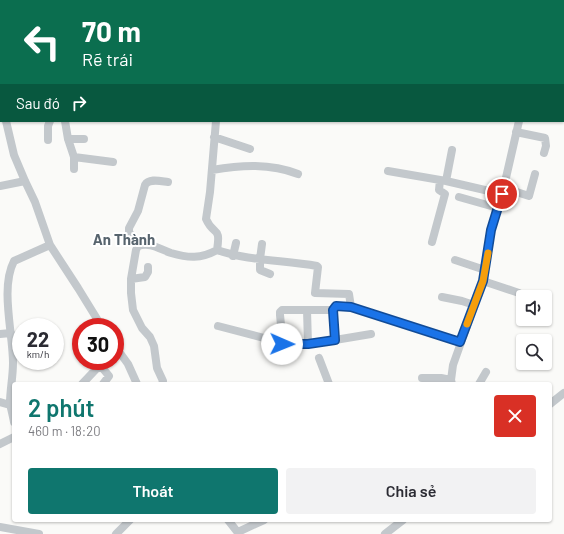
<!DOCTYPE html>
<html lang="vi">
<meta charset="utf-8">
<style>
:root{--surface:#fff;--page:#f2f2f3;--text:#2b2b33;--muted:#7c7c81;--accent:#0f766e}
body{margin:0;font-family:Barlow,sans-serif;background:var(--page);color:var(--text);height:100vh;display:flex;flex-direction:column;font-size:15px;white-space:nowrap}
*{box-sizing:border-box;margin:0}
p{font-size:13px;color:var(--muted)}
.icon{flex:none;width:22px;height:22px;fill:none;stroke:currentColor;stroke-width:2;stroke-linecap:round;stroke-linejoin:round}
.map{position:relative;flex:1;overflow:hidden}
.side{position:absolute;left:12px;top:382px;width:540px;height:140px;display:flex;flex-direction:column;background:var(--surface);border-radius:4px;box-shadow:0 1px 3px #0004}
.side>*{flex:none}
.top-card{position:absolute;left:0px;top:0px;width:564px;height:122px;box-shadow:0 1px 3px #0004;background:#0b6e4f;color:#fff;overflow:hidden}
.buttons{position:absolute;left:516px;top:290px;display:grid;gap:8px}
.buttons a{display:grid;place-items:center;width:36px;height:36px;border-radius:4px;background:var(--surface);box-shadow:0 1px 3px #0004;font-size:20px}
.speed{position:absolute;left:12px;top:318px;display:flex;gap:8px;font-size:20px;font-weight:700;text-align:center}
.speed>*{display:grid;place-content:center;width:52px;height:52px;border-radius:50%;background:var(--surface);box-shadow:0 1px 3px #0004;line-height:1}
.speed small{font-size:10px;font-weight:400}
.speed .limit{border:6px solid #d22;background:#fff;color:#111}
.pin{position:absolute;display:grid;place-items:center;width:34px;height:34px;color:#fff;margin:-17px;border:2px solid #fff;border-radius:50%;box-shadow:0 1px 4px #0007}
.me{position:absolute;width:44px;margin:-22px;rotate:91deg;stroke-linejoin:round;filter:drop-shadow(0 0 3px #0008)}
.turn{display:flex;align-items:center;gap:14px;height:84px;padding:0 16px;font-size:18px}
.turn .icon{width:52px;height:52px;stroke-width:2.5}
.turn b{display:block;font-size:28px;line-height:34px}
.then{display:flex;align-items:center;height:38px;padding:0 16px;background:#0003;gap:8px;font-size:15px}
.round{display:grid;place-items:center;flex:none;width:42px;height:42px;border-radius:4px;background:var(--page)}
.overview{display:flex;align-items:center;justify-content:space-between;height:68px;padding:0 16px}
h1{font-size:24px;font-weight:600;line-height:30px;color:var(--accent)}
.button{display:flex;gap:8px;margin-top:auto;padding:8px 16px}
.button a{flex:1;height:46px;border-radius:4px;background:var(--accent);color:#fff;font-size:16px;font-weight:600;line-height:46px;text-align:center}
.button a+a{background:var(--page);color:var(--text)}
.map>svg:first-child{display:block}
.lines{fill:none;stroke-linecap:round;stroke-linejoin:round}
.minor{stroke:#c3c8cc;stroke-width:8}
.route-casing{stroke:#114b97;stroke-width:10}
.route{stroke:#1a73e8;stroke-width:7}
.slow{stroke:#f59e0b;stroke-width:7}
.labels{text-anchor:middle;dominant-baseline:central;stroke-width:4;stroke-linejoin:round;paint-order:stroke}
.neighbourhood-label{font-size:15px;font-weight:bold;fill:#57646e;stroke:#fff}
</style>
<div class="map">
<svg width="564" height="534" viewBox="0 0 564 534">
<rect width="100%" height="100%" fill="#fafaf8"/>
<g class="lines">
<!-- minor -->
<path class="minor" d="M83,0L84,1
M157,0V1
M276,0L279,1
M407,0L408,1
M428,0L430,1
M23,1V0
M101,1L102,0
M180,1L181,0
M357,1V0
M473,1L474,0
M490,1L491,0
M536,1L537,0
M563,19L564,17
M0,118H1
M6,121L14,155L25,181L35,202L50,245L78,288L102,327
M65,121L68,139L74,157V169
M516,132L545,138L546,146L544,153
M214,137L250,149
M68,139H84
M48,140V126L50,121
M74,157L113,162
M212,170C241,165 270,163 298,174
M388,171L446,181L502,194
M446,181L452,150
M0,186L25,181
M504,188L529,196L535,174
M459,197L498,208
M432,242L445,194L439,190L440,180
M262,244L260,259V270L270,274
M138,246L129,232V228L138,211L145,185C149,178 160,181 168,182
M217,250C249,261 283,260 317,266L318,267L315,293L349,294L351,307L461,342
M233,256L236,243
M455,260L485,270
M131,279L145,277L148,272V267
M483,281L519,293
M442,297L462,301L474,305
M307,310L308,344
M333,310L335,340L371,334
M218,326L287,344H308L335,340
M0,334L11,333
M283,344L280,315V312L282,310H333L336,307H351
M115,346L128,364L137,384
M319,358L329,384
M102,361L100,365L109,376L103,384
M422,378H441L451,380
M82,384L100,365
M162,384L163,381L157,368L154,346L150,337L142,328L133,310L131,293V279L136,250L138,246C151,242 159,249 171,253C188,258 201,259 217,250C221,225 214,237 206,219L210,192L216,121
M452,384L451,380L453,365L483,281L491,230L505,182L519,121
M479,384L486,372
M0,402L10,405
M550,404L564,393
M14,422C13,416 11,409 10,403C10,390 13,377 13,363C13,333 0,288 14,261L50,245
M0,444L14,437
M228,520L239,534
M0,527L39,534
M238,532L264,520
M116,534L130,520
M385,534L403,520"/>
</g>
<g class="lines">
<!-- route casing -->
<g class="route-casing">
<path id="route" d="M282,344H308L335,340L333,310L336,306L351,307L460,342L483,281L491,230L502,194"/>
</g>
<!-- route -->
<use href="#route" class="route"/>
<!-- slow -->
<path class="slow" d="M467,324L483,281L488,253"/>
</g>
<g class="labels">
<!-- neighbourhood labels -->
<g class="neighbourhood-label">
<text x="124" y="239">An Thành</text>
</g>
</g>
</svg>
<div class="buttons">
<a><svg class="icon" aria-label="sound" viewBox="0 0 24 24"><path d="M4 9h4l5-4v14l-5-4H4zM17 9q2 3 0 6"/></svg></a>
<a><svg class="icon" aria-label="search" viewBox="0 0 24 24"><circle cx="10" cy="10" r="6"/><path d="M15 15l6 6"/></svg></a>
</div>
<div class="speed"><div>22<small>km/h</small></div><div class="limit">30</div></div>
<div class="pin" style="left:502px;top:194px;background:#d93025"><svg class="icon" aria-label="arrive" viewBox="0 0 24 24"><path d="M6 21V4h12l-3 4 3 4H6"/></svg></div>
<svg class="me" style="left:282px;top:344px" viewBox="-20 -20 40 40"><circle r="19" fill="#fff"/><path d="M0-13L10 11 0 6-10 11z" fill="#1a73e8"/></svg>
<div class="top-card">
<div class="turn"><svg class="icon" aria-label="left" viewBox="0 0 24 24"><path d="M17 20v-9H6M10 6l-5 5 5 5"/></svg><div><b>70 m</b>Rẽ trái</div></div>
<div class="then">Sau đó<svg class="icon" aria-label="right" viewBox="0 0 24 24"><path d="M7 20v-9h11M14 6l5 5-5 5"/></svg></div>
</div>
<section class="side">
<div class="overview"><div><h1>2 phút</h1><p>460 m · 18:20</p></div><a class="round" style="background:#d93025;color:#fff"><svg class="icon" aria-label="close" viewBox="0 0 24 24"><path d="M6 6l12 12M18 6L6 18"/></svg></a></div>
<div class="button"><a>Thoát</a><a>Chia sẻ</a></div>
</section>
</div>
